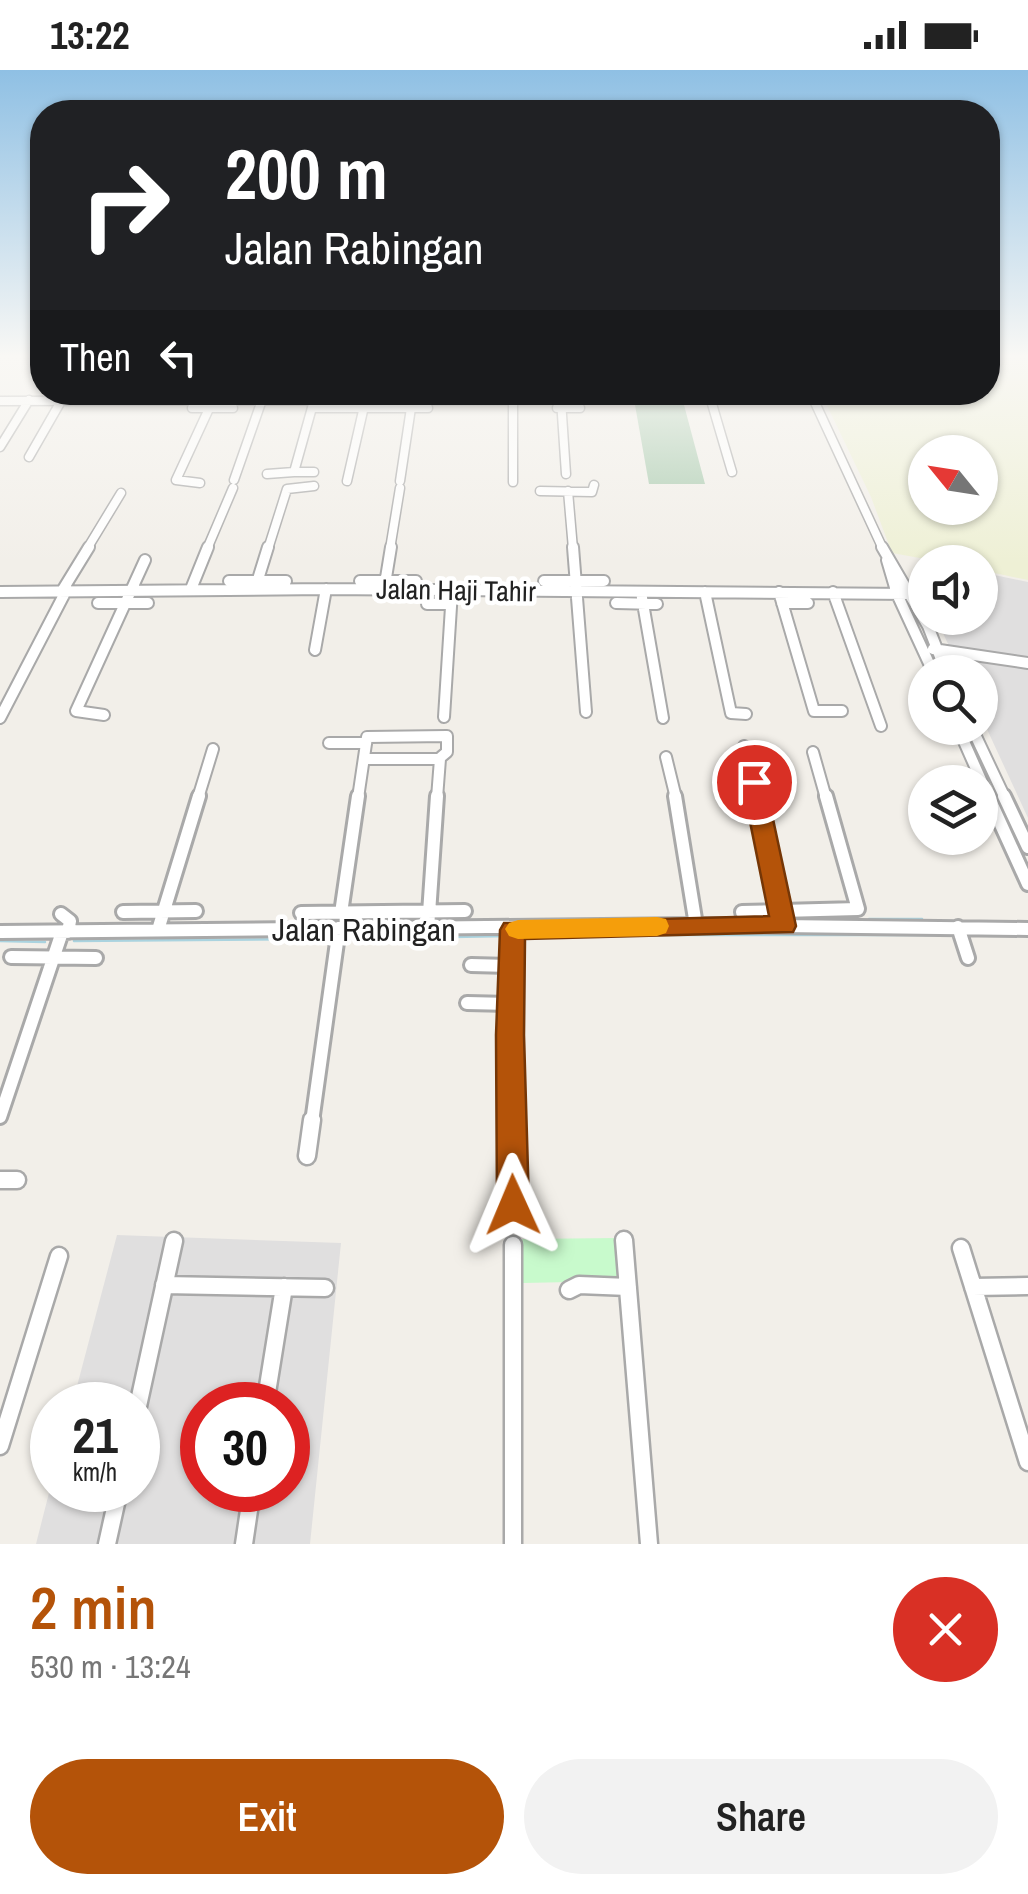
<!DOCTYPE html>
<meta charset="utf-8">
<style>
:root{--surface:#fff;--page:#f2f2f2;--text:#222;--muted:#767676;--accent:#b45309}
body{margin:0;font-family:"Archivo Narrow",sans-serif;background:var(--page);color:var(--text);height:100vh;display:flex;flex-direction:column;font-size:38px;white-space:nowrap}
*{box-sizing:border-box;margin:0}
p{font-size:32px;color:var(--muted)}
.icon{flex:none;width:55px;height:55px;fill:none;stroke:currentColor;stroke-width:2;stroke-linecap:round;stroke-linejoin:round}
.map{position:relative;height:1474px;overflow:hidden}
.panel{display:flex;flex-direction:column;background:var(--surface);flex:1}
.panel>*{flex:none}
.hud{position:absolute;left:30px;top:30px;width:970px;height:305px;border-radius:40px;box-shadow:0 2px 8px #0004;background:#202124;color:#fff;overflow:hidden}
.needle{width:65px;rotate:300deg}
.tools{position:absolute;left:908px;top:365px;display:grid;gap:20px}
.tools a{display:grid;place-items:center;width:90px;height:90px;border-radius:50%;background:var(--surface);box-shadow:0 2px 8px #0004;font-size:50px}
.speed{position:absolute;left:30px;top:1312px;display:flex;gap:20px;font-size:50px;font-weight:700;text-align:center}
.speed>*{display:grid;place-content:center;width:130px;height:130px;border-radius:50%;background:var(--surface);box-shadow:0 2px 8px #0004;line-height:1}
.speed small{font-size:25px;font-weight:400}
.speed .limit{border:15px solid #d22;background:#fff;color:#111}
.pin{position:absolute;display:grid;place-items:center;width:85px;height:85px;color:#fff;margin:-42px;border:5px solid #fff;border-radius:50%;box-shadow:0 2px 10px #0007}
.me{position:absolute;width:110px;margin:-55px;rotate:359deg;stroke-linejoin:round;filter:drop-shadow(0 0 8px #0008)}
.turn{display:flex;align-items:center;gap:35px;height:210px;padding:0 30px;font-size:45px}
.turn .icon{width:130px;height:130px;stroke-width:2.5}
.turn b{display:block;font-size:70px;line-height:85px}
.then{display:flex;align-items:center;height:95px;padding:0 30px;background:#0003;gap:20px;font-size:38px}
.round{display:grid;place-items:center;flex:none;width:105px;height:105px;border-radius:52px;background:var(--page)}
.head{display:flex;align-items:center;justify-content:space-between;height:170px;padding:0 30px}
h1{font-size:60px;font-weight:600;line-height:75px;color:var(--accent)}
.action{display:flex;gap:20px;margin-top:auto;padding:20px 30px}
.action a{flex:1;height:115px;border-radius:60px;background:var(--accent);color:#fff;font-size:40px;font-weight:600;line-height:115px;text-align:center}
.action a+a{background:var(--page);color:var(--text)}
.status{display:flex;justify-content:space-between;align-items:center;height:70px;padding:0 50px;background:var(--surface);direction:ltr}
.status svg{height:28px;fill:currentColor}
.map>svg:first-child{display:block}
.residential{fill:#e0dfdf;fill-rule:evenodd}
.farmland{fill:#eef0d5;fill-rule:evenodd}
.cemetery{fill:#aacbaf}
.park{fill:#c8facc}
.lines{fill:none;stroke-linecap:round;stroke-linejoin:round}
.stream{stroke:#aad3df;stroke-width:2.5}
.minor-far3-casing{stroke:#a9a9a9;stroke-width:11}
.minor-far2-casing{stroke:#a9a9a9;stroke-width:14}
.minor-far1-casing{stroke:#a9a9a9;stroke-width:18}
.minor-casing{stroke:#a9a9a9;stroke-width:21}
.minor-far3{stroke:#fff;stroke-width:8}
.minor-far2{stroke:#fff;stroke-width:10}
.minor-far1{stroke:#fff;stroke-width:12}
.minor{stroke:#fff;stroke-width:16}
.route{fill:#b45309;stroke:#753606;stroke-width:2.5}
.slow{fill:#f59e0b}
.labels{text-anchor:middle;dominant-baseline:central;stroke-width:9;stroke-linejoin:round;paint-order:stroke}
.far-street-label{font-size:28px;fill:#222;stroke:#fff}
.street-label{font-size:32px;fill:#222;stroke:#fff}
</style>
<div class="status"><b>13:22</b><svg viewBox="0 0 49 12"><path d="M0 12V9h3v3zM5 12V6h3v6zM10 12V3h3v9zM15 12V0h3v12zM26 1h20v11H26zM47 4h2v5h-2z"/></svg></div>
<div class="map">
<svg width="1028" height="1474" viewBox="0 0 1028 1474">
<rect width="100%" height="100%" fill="#f2efe9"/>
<!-- residential -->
<path class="residential" d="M980,502L1028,512V748L980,644V602H961L936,548H980Z
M117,1165L341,1173L310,1474H36L52,1411V1420H138V1335H72ZM202,1335H288V1420H202Z"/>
<!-- farmland -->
<path class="farmland" d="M988,287H1028V510L980,500V492H942L892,483L871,427L821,323L988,322ZM925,382H980V438H925Z"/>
<!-- cemetery -->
<path class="cemetery" d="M635,335H684L705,414H649Z"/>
<!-- park -->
<path class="park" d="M617,1168L620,1211L523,1213L522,1169Z"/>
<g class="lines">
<!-- stream -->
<path class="stream" d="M739,849H775
M791,849H853
M869,849H922
M524,865H953
M969,865H996
M343,869L507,866
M0,871L45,872
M74,871L330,869"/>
<!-- minor-far3 casing -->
<g class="minor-far3-casing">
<path id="minor-far3" d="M513,322V412
M811,324L883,479
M710,327L732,402
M561,330L566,404
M0,331L813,329
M192,338H233
M313,338H428
M557,338H580
M0,377L29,330
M29,387L64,326
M294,402H314
M267,404L294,402L313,334
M234,410L262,330
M347,411L365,332
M400,411L411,338
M200,413L176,410L213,330
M540,421L592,422L594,415
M568,421L573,479
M87,479L121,423
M207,479L233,418
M268,479L287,419L314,416
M390,479L400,418"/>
</g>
<!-- minor-far2 casing -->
<g class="minor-far2-casing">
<path id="minor-far2" d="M573,477L586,642
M882,477L928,556L946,602
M887,490L897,524L933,602
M229,511H286
M360,511H416
M544,511H604
M191,519L208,477
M255,519L268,477
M384,520L391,477
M62,521L89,477
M0,522L326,519L911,524
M641,522L663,648
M705,522L731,643L746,644
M779,522L814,641H842
M833,522L881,656
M98,533H148
M616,533L657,534
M782,533H808
M427,534H451
M933,579L1028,593
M315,580L326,519
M104,645L76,641L145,490
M444,647L452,521
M0,648L66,521
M958,658L989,728
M972,658L1005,728
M329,673H366
M744,676L756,728
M813,682L826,728
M666,687L676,728
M364,689H440L437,728
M198,728L213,679
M358,728L367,667L447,666V682L441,687"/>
</g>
<!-- minor-far1 casing -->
<g class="minor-far1-casing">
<path id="minor-far1" d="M675,726L696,855
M755,726L782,847
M988,726L1028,814
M1004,726L1028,777
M123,842L196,841
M742,842L858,839L826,726
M301,843L465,841
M341,843L358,726
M61,844L70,851L68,862
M958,857L968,888
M428,858L437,726
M158,860L199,726
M0,862L696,855L1028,859
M11,887L96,888
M471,895L513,896
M467,933L511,934
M0,1047L62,862
M312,1052L339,858
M512,1052L513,859"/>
</g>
<!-- minor casing -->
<g class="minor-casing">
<path id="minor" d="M511,1050L513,1135
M307,1086L312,1050
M0,1110H17
M624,1170L649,1474
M513,1175V1474
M961,1178L1028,1392
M164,1215L325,1218
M973,1217L1028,1216
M569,1220L579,1215L628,1217
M265,1335L284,1217
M138,1336L174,1171
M0,1376L59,1186
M107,1474L119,1420
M244,1474L252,1420"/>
</g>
<!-- minor-far3 -->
<use href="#minor-far3" class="minor-far3"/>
<!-- minor-far2 -->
<use href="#minor-far2" class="minor-far2"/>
<!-- minor-far1 -->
<use href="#minor-far1" class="minor-far1"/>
<!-- minor -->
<use href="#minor" class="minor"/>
</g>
<!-- sky -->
<linearGradient id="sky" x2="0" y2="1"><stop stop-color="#8fc0e4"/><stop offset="0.58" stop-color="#f9f8f5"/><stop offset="1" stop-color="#f9f8f5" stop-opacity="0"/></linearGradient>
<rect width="1028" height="494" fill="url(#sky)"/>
<!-- route -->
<path class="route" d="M754,704L765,712L796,856L793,862L525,869L524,965L529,1135L524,1145L513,1150L502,1145L497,1135L496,965L500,860L504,853L769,846L742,712Z"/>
<!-- slow -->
<path class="slow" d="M657,847L666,849L669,856L666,863L657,866L518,869L509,866L505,859L509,853L518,850Z"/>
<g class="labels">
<!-- far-street labels -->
<g class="far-street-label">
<text transform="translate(456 520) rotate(1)">Jalan Haji Tahir</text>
</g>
<!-- street labels -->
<g class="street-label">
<text x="364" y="859">Jalan Rabingan</text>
</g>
</g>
</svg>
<div class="tools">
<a><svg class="needle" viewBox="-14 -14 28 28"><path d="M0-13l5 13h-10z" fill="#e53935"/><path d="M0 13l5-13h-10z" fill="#767676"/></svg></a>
<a><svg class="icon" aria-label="sound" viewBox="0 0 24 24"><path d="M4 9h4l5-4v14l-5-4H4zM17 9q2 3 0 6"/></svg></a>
<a><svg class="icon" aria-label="search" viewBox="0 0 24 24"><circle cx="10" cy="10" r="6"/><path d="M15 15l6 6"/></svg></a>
<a><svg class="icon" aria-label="layers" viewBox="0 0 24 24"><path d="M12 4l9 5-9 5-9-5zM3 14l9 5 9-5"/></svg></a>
</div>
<div class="speed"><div>21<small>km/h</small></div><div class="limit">30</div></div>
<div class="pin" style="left:754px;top:712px;background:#d93025"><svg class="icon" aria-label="arrive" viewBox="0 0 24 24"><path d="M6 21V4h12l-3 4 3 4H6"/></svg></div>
<svg class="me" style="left:513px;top:1135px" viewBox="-20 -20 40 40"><path d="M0-17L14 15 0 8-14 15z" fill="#b45309" stroke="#fff" stroke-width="4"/></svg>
<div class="hud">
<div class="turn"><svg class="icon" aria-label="right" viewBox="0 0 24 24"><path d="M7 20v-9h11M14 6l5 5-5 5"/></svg><div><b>200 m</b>Jalan Rabingan</div></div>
<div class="then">Then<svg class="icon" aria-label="left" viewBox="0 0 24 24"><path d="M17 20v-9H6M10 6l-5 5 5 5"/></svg></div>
</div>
</div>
<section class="panel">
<div class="head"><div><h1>2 min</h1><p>530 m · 13:24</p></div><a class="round" style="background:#d93025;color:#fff"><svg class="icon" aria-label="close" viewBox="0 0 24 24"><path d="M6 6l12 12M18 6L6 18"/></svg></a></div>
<div class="action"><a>Exit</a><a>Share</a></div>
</section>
